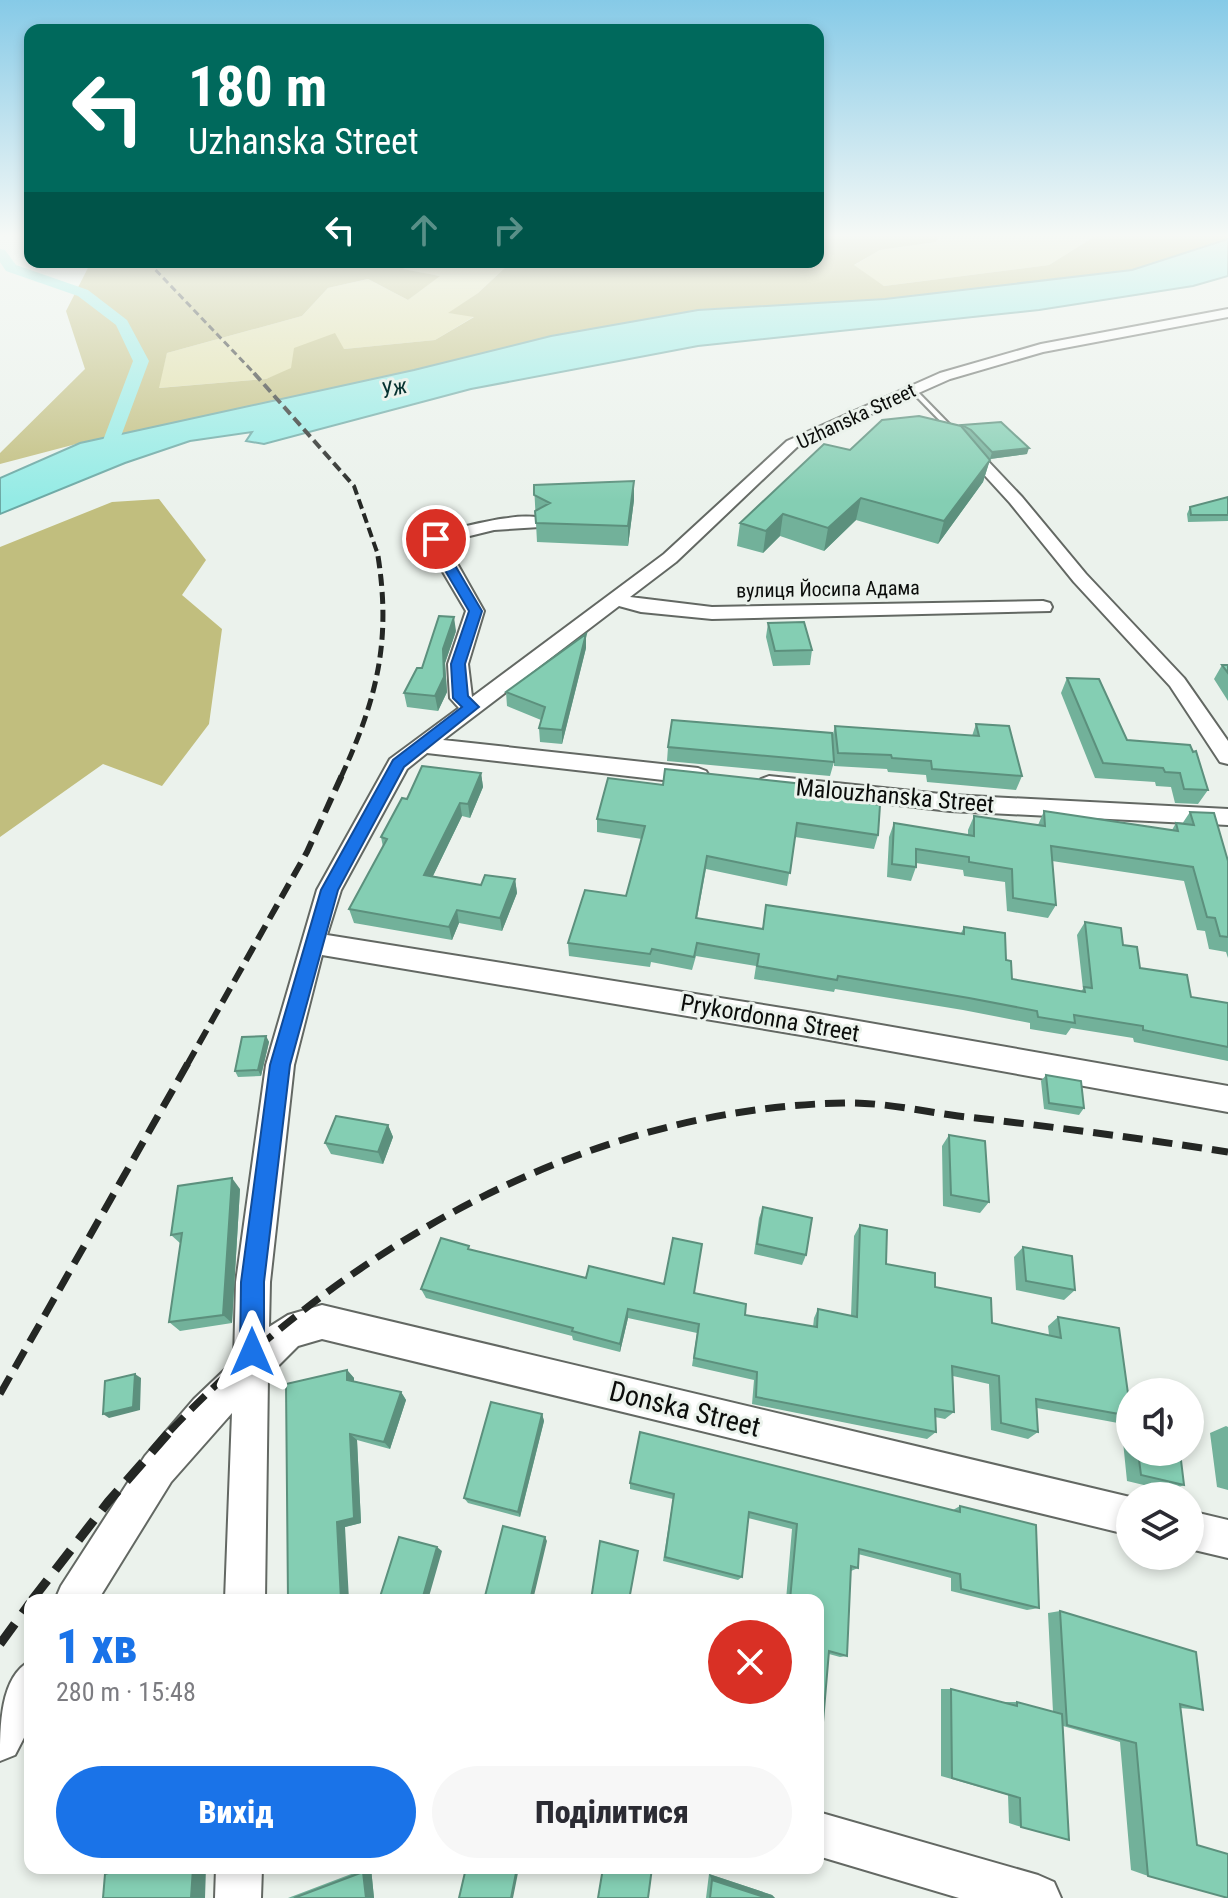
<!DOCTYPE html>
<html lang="uk">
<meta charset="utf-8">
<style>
:root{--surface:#fff;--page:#f7f7f7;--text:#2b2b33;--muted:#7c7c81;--accent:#1a73e8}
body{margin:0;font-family:"Roboto Condensed",sans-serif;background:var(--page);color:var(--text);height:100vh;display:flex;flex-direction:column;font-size:30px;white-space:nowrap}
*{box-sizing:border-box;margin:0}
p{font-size:26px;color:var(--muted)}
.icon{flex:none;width:44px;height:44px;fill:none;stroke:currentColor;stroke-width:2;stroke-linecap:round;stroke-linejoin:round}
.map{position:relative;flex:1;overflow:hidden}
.side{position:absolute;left:24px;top:1594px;width:800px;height:280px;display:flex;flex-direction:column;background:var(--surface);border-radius:16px;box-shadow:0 4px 12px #0003}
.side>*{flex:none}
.banner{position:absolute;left:24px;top:24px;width:800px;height:244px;border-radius:16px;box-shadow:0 4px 12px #0003;background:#00695c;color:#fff;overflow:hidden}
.fabs{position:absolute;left:1116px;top:1378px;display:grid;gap:16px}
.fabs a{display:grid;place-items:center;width:88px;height:88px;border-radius:50%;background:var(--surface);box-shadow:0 4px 12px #0003;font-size:40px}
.pin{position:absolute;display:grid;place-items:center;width:68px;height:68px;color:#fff;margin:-34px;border:4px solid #fff;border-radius:50%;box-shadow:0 2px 8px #0007}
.me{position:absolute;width:88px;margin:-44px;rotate:0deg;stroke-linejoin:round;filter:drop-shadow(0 0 6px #0008)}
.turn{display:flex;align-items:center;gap:28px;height:168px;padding:0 32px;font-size:36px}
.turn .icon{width:104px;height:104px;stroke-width:2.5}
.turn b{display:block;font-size:56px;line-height:68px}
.lanes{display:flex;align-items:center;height:76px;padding:0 32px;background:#0003;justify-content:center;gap:40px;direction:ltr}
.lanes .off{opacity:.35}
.round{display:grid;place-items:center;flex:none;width:84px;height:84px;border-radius:42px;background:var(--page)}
.headline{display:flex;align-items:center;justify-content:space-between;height:136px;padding:0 32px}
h1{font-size:48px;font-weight:800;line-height:60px;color:var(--accent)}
.button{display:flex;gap:16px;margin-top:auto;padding:16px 32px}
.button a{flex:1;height:92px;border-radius:48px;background:var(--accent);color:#fff;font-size:32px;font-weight:800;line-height:92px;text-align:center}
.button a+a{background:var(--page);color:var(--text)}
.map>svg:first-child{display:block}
.green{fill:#e1dfa8}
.forest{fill:#c1be7e}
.water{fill:#94ebe5;stroke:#6ba8a4;stroke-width:2}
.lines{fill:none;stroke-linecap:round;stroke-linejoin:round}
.canal{fill:#94ebe5;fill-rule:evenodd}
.service-casing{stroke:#636863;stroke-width:4}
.minor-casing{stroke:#636863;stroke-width:4}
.service{fill:#fff;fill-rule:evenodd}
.minor{fill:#fff;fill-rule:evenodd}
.rail-far5{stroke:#242724;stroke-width:3;stroke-dasharray:7 4;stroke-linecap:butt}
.rail-far4{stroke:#242724;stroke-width:4;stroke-dasharray:10 5;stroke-linecap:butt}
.rail-far3{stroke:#242724;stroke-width:5;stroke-dasharray:12 6;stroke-linecap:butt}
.rail-far2{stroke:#242724;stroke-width:6;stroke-dasharray:16 8;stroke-linecap:butt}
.rail-far1{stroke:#242724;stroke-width:7;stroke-dasharray:20 10;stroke-linecap:butt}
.rail{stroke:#242724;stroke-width:9;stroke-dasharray:25 13;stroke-linecap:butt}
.wall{fill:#72b19a}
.shaded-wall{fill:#5c907d}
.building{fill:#84ceb3;stroke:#5c907d;stroke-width:2}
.route{fill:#1a73e8;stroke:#114b97;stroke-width:2}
.labels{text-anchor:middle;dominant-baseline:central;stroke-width:6;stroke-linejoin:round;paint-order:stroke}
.far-street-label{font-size:20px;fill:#0b0d0b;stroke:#ebf2ec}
.far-water-label{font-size:22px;font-style:italic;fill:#05312f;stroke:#ebf2ec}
.street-label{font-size:24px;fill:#0b0d0b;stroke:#ebf2ec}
.near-street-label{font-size:28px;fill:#0b0d0b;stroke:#ebf2ec}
</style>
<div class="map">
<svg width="1228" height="1898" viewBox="0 0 1228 1898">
<rect width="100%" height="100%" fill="#ebf2ec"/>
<!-- green -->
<path class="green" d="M940,235H1097L1049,265L884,286L853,266L880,250L936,242Z
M411,262H511L478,293L449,313L475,316L435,340L344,349L266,379L158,388L167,353L302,316L328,288L368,279L408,300L439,276L402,269Z"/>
<!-- forest -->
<path class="forest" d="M818,235H940L936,242L880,250L854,265L884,286L1049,265L1097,235H1228V239L1132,270L885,299L698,310L551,336L414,370L80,443L0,464V453L85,369L66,311L91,262H411L403,269L440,276L408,300L368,279L328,288L302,316L167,353L159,388L266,379L291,368L294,348L335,333L344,349L435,340L474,317L448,313L478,293L511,262H818Z
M159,499L206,560L182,595L222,629L209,724L162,786L103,764L0,837V547L112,502Z"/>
<!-- water -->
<path class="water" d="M1228,239V276L1193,286L1039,310L698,346L471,389L264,444L246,441L252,432L190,441L125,463L0,514V478L80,443L414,370L551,336L698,310L885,299L1132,270Z"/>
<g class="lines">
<!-- canal -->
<path class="canal" d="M0,249L5,250L16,265L88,290L127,320L149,361L114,455H102L99,451L133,361L116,325L78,296L6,271L0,262Z"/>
<!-- service casing -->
<g class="service-casing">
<path id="service" d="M911,389H915L957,432V434H953L911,391Z"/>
</g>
<!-- minor casing -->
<g class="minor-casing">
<path id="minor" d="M1228,309V317L1043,352L950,379L797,447L676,562L630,597L712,607L1043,601L1050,603L1052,607L1050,611L712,619L641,612L619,606L443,740L698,768L706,771L709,776L706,781L698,784L427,753L407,769L341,890L327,935L807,1012L1228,1086V1112L807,1036L322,955L294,1065L270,1282L269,1327L288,1315L322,1305L1130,1497V1535L322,1339L298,1346L268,1376L265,1600H225L232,1413L171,1482L98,1600H55L61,1586L145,1456L194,1399L234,1361L236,1282L266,1065L317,890L390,759L459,708L450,698L448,664L466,611L430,550L427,539L430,535C453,530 531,506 548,522L540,527L494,530L445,542L484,611L468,664L472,697L664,554L787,441L940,373L1041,344Z
M962,437L967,439L1022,497L1086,574L1184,678L1228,741V764L1220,762L1170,686L1074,582L1010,503L957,445L954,442Z
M769,776L950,795L1228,809V825L950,811L761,789L758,784L761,779Z
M1190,1511L1228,1520V1558L1190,1549Z
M30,1661V1726L15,1755L0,1761C0,1726 0,1677 30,1661Z
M818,1812L1038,1875L1054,1882L1061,1898H959L818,1856Z
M216,1868H262L261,1898H215Z"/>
</g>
<!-- service -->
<use href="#service" class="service"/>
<!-- minor -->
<use href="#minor" class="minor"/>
<!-- rail-far5 -->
<path class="rail-far5" d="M148,262L256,375"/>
<!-- rail-far4 -->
<path class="rail-far4" d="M254,373L354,486L377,552"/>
<!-- rail-far3 -->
<path class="rail-far3" d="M341,777C378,697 392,638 377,550"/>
<!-- rail-far2 -->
<path class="rail-far2" d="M187,1065L307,852L342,775"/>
<!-- rail-far1 -->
<path class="rail-far1" d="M0,1394L188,1063
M170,1431C344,1248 586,1108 844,1103C882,1102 920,1111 958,1116C1048,1126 1138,1138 1228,1152"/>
<!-- rail -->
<path class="rail" d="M32,1600L108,1502L172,1429
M0,1644L30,1603"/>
</g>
<!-- wall -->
<path class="wall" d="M962,425L1027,454L990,459L983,482L938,544L856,520L824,551L780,536L763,553L737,546L740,523L850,450Z
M634,481V500L628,546L537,542L534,485Z
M1228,497V521L1188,522L1187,514L1190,507Z
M768,623L812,650L810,665L773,666L766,637Z
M456,631L445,663L447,692L438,711L407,707L404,693L422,668Z
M586,648L562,744L540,742L539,728L541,720L507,706L506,692Z
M1222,665H1228V701L1214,679Z
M1067,678L1127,740L1208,790L1198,804L1175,803L1171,787L1156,786L1155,782L1095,778L1061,693Z
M976,724L1022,776L1016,790L927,782L926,775L888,772L887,769L834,766V762L830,776L667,761L668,747L832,738L835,726L972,736Z
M481,773L483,787L470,818L462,816L433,876L481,885L515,879L517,893L502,931L459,923L452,940L354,923L349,909L383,847L381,837Z
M663,785L802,792L878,835L874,849L795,837L787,886L706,869L697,918L762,929L961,933L964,927L1006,960L1012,979L1081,991L1083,989L1077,935L1085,922L1123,945L1140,968L1191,997L1228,1003V1061L1134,1042L1133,1038L1071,1028L1066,1035L1030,1029V1023L963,1010L835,989L834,992L754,979L756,966L696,956L692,970L651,962L650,967L569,956L568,943L626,896L642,839L597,832V819Z
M1044,811L1172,830L1176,823L1182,824L1190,812L1228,861V958L1226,952L1209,949L1205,931L1197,930L1184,881L1052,861L1056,905L1048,918L1007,911L1005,882L964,876L963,870L916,863V867L911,881L887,877L889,837L894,823L968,835V830L974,816L1038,825Z
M266,1036L269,1042L261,1076L238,1077L235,1071Z
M1046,1075L1084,1108L1079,1115L1044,1109L1041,1081Z
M388,1125L393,1137L383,1164L331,1154L325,1143Z
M949,1135L989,1202L980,1213L943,1206L942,1146Z
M240,1189L232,1323L180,1331L169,1322L181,1244L171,1235Z
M763,1207L806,1255L802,1265L754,1254L759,1218Z
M860,1225L886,1264L935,1287L992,1323L1049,1335L1048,1326L1058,1317L1130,1405V1452H1180L1184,1485L1169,1491L1127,1481L1121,1422L1118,1423L1037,1408L1038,1432L1028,1439L991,1430L989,1384L953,1376L954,1412L945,1419L935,1417L936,1432L927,1439L752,1404L754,1380L692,1366L697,1333L628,1318L620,1352L573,1340L572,1336L426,1298L421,1289L471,1250L586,1278L694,1293L745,1315L813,1327L814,1318L818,1309L851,1316L854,1236Z
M1023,1247L1075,1290L1064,1300L1016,1290L1014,1257Z
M347,1370L354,1378V1381L401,1392L406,1400L390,1449L357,1440L361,1523L345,1527L288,1600Z
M542,1414L544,1421L520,1517L468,1503L464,1498Z
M1226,1426L1228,1427V1490L1217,1487L1210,1433Z
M630,1483L953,1510L960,1506L1039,1608L1027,1610L951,1591V1578L858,1554V1568L851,1571L847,1656L840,1657L829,1654L818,1600H786L792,1529L748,1518L742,1577L738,1580L663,1561L673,1499L630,1489Z
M1060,1611L1203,1710L1180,1708L1148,1876L1131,1870L1120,1742L1063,1726L1021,1827L1009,1823L1008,1795L941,1776V1689H951L1005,1703V1702H1017L1053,1712L1048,1613Z
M367,1868H371L374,1898H288Z
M709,1874L772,1895L775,1898H706Z"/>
<!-- shaded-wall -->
<path class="shaded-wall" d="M1029,448L1027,454L990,459L992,452Z
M990,460L983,482L938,544L944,521Z
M634,481V500L628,546V526Z
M861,498L856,520L824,551L828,528Z
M783,514L780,536L763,553L766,531Z
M454,617L456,631L445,663L447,692L438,711L435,696L443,649Z
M586,634V648L562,744V730Z
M481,773L483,787L470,818L468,804Z
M460,803L462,816L427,888L424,875Z
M515,879L517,893L502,931L500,918Z
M457,910L459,923L452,940L449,927Z
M266,1036L269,1042L261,1076L258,1070Z
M388,1125L393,1137L383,1164L378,1152Z
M232,1178L240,1189L232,1323L223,1315Z
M628,1309V1318L620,1352V1344Z
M347,1370L354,1378V1387L347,1380Z
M135,1374L141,1378L140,1410L109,1418L103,1414Z
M401,1392L406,1400L390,1449L384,1442Z
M542,1414L544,1421L520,1517L518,1512Z
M350,1434L357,1440L361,1523L345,1527L349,1600H341L337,1522Z
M545,1537L547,1541L533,1600H530Z
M437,1547L442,1551L428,1600H422Z
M193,1868H206L205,1898H191Z
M369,1868H371L374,1898H366L363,1872Z
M517,1868H519L513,1898H511Z
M709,1874L772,1895L775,1898H767L712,1880Z"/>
<!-- building -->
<path class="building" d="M919,416L961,426L990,460L944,521L861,498L828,528L783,514L766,531L740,523L824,444L850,450L882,420Z
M1001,422L1029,448L992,452L971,430L962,425Z
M634,481L628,526L536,523L535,511L550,503L534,495V485Z
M1228,497V515H1191L1190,507Z
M439,616L454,617L443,649L444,677L435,696L404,693L417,668H422Z
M804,622L812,650L775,651L768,623Z
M586,634L562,730L539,728L545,707L506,692Z
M1222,665H1228V673Z
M1067,678L1099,679L1127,740L1190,745L1193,752L1196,751L1208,790L1184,789L1180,773L1165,772L1163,768L1103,763Z
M672,720L832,733L834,762L668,747Z
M976,724L1009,726L1022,776L932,769L931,761L892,758L891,755L838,753L835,726L979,736Z
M422,766L481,773L468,804L460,803L424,875L481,885L485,875L515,879L500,918L457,910L449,927L349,909L387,839L381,837L402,798L407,799Z
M665,769L803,784L802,792L880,805L878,835L797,823L790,873L707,856L696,918L763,929L766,905L964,934V927L1005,933L1006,960L1011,961L1012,979L1085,992L1084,987L1092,988L1085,922L1121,928L1123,945L1137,947L1140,968L1187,975L1191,997L1228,1003V1047L1143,1030V1026L1074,1015L1075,1023L1038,1017L1037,1011L969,998L838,976L837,980L757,966L759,954L697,943L694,957L652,949L650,954L568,943L585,890L626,896L645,826L597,819L608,778L663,785Z
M1044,811L1178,831L1176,823L1194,825L1190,812L1214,813L1228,861V937L1220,936L1215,918L1207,917L1193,867L1051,846L1056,905L1013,898L1012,869L969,862V857L916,849V867L892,864L894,823L974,836V816L1045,826Z
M266,1036L258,1070L235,1071L242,1037Z
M1046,1075L1081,1081L1084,1108L1049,1103Z
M336,1116L388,1125L378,1152L325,1143Z
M949,1135L985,1141L989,1202L951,1195Z
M232,1178L223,1315L169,1322L182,1233L171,1235L178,1186Z
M763,1207L812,1218L806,1255L757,1244Z
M860,1225L887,1230L886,1264L935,1273V1287L991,1298L992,1323L1061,1338L1058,1317L1119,1328L1130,1408V1416L1036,1399L1038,1432L1001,1423L999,1376L952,1366L954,1412L935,1409L936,1432L756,1397L757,1372L694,1358L699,1324L628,1309L620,1344L572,1331L573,1328L421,1289L441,1238L469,1246L468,1249L586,1278L589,1266L664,1284L673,1238L702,1244L694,1293L746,1304L745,1315L817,1327L818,1309L857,1317Z
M1023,1247L1072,1256L1075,1290L1026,1281Z
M347,1370V1380L401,1392L384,1442L350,1434L354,1518L337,1522L341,1600H288L286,1384Z
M135,1374L133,1407L103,1414L105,1381Z
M491,1402L542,1414L518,1512L464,1498Z
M640,1432L960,1512V1506L1036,1525L1039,1608L961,1589L960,1574L859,1549L858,1568L851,1566L847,1656L829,1651L822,1734L818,1733V1600H790L797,1524L749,1512L742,1577L665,1557L674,1494L630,1483Z
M1138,1452H1180L1184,1485L1141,1475Z
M503,1526L545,1537L530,1600H484Z
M399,1537L437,1547L422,1600H379Z
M600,1541L638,1551L629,1600H591Z
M1060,1611L1196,1652L1203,1710L1180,1704L1197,1845L1228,1854V1898L1148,1876L1136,1743L1067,1725Z
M951,1689L1017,1706V1702L1062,1714L1069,1840L1021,1827L1020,1798L952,1778Z
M126,1868H193L191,1898H103L105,1874Z
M466,1868H517L511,1898H459Z
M603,1868H652L648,1898H598Z
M363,1872L366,1898H294Z
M712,1880L767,1898H710Z"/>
<!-- sky -->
<linearGradient id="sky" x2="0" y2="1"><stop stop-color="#86cae7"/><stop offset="0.47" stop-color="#f6f9f6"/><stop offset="1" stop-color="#f6f9f6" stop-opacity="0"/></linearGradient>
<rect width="1228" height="501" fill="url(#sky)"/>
<!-- route -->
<path class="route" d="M432,536L442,539L446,550L482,611L465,664L468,696L479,707L404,767L338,890L290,1065L264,1282V1352L261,1360L252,1364L244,1360L240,1352L241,1282L270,1065L321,890L393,760L462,707L453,698L451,664L469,611L433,550Z"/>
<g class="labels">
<!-- far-street labels -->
<g class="far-street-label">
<text transform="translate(856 416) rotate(-25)">Uzhanska Street</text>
<text transform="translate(828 589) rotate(-1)">вулиця Йосипа Адама</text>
</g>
<!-- far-water labels -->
<g class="far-water-label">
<text transform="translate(394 388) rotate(-13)">Уж</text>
</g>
<!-- street labels -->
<g class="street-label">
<text transform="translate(895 796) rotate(5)">Malouzhanska Street</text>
<text transform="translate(770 1018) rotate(10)">Prykordonna Street</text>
</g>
<!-- near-street labels -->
<g class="near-street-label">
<text transform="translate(685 1409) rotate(14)">Donska Street</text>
</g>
</g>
</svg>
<div class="fabs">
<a><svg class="icon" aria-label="sound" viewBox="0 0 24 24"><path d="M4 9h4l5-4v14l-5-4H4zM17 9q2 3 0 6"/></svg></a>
<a><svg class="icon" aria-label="layers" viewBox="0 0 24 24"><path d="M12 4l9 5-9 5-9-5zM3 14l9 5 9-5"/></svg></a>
</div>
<div class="pin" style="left:436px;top:539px;background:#d93025"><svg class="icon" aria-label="arrive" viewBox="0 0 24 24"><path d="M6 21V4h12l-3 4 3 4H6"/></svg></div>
<svg class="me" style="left:252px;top:1352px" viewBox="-20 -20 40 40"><path d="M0-17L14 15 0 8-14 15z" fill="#1a73e8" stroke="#fff" stroke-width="4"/></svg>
<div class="banner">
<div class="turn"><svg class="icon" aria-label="left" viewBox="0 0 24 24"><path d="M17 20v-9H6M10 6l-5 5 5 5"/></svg><div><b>180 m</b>Uzhanska Street</div></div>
<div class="lanes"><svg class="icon" aria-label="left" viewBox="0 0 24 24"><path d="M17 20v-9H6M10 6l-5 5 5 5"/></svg><svg class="icon off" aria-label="ahead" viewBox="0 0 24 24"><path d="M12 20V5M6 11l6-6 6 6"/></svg><svg class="icon off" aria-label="right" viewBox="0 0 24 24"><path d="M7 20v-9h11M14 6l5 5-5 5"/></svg></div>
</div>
<section class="side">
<div class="headline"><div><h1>1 хв</h1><p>280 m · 15:48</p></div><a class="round" style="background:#d93025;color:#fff"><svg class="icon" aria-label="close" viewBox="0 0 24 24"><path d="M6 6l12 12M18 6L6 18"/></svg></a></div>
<div class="button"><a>Вихід</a><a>Поділитися</a></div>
</section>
</div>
